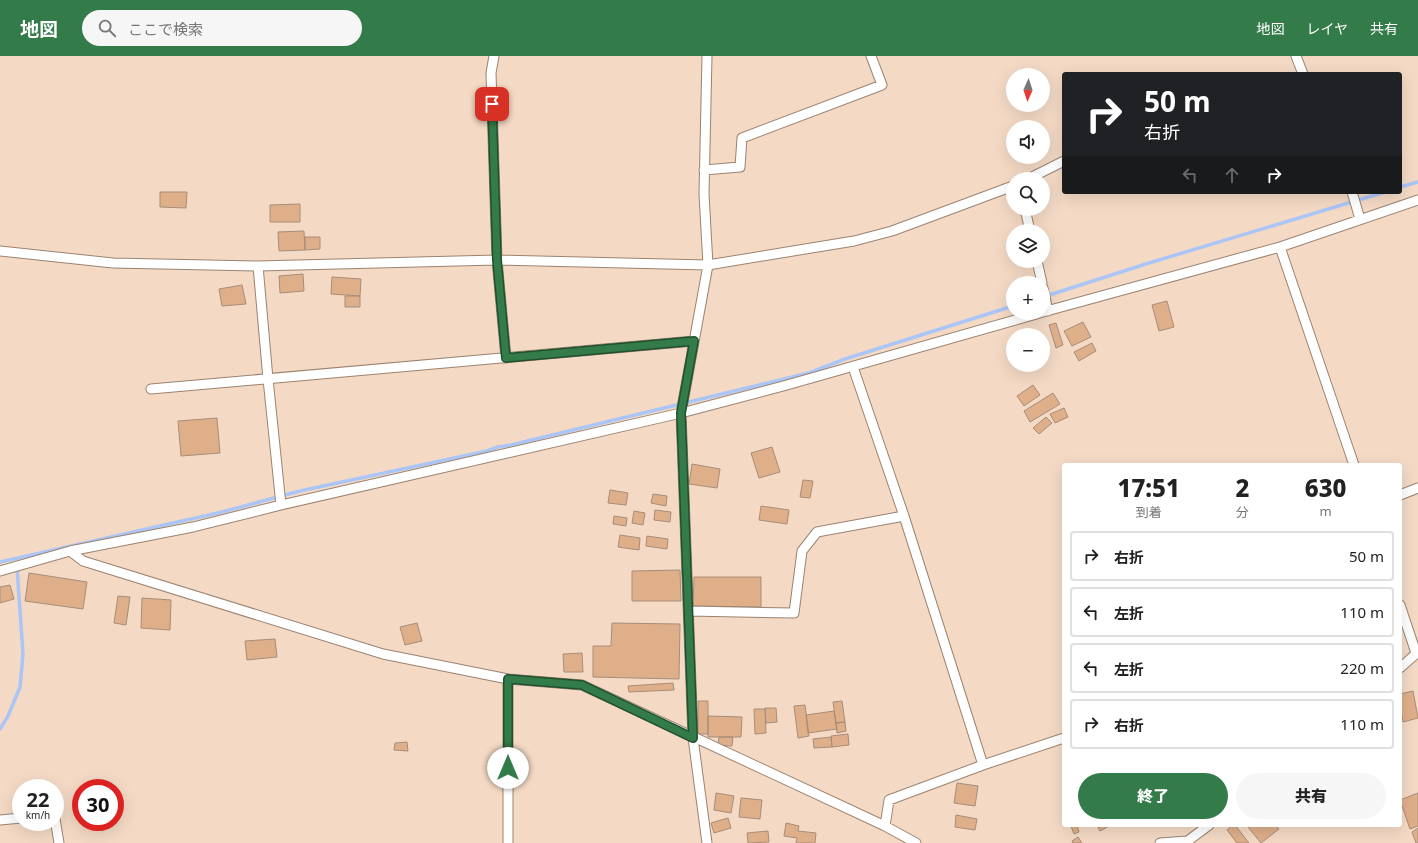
<!DOCTYPE html>
<html lang="ja">
<meta charset="utf-8">
<style>
:root{--surface:#fff;--page:#f6f6f6;--text:#222;--muted:#767676;--line:#e0e0e0;--accent:#337b48}
body{margin:0;font-family:"Noto Sans","Noto Sans JP",sans-serif;background:var(--page);color:var(--text);height:100vh;display:flex;flex-direction:column;font-size:15px;white-space:nowrap}
*{box-sizing:border-box;margin:0}
p{font-size:13px;color:var(--muted)}
.icon{flex:none;width:22px;height:22px;fill:none;stroke:currentColor;stroke-width:2;stroke-linecap:round;stroke-linejoin:round}
.map{position:relative;flex:1;overflow:hidden}
.sheet{position:absolute;left:1062px;top:407px;width:340px;height:364px;display:flex;flex-direction:column;background:var(--surface);border-radius:4px;box-shadow:0 4px 16px #0002}
.sheet>*{flex:none}
.guide{position:absolute;left:1062px;top:16px;width:340px;height:122px;border-radius:4px;box-shadow:0 4px 16px #0002;background:#202124;color:#fff;overflow:hidden}
.needle{width:26px;rotate:183deg}
.tools{position:absolute;left:1006px;top:12px;display:grid;gap:8px}
.tools a{display:grid;place-items:center;width:44px;height:44px;border-radius:50%;background:var(--surface);box-shadow:0 4px 16px #0002;font-size:20px}
.speed{position:absolute;left:12px;top:723px;display:flex;gap:8px;font-size:20px;font-weight:700;text-align:center}
.speed>*{display:grid;place-content:center;width:52px;height:52px;border-radius:50%;background:var(--surface);box-shadow:0 4px 16px #0002;line-height:1}
.speed small{font-size:10px;font-weight:400}
.speed .limit{border:6px solid #d22;background:#fff;color:#111}
.pin{position:absolute;display:grid;place-items:center;width:34px;height:34px;color:#fff;margin:-17px;border-radius:8px;box-shadow:0 2px 6px #0006}
.me{position:absolute;width:44px;margin:-22px;rotate:0deg;stroke-linejoin:round;filter:drop-shadow(0 0 3px #0008)}
.turn{display:flex;align-items:center;gap:14px;height:84px;padding:0 16px;font-size:18px}
.turn .icon{width:52px;height:52px;stroke-width:2.5}
.turn b{display:block;font-size:28px;line-height:34px}
.lanes{display:flex;align-items:center;height:38px;padding:0 16px;background:#0003;justify-content:center;gap:20px;direction:ltr}
.lanes .off{opacity:.35}
.eta{display:flex;justify-content:space-evenly;align-items:center;height:68px;text-align:center}
.eta b{font-size:24px;font-weight:800;line-height:28px}
.action{display:flex;gap:8px;margin-top:auto;padding:8px 16px}
.action a{flex:1;height:46px;border-radius:24px;background:var(--accent);color:#fff;font-size:16px;font-weight:800;line-height:46px;text-align:center}
.action a+a{background:var(--page);color:var(--text)}
ul{padding:0;list-style:none}
li{display:flex;align-items:center;gap:12px;height:50px;margin:0 8px 6px;padding:0 8px;border:2px solid var(--line);border-radius:4px}
li div{flex:1}
li b{display:block;font-size:15px}
li em{font-style:normal}
header{display:flex;align-items:center;gap:24px;box-sizing:border-box;height:56px;padding:0 20px;background:var(--accent);color:#fff}
header strong{font-size:19px}
nav{display:flex;gap:22px;margin-inline-start:auto;font-size:14px}
.search{width:280px;height:36px;background:var(--page);display:flex;align-items:center;gap:10px;box-sizing:border-box;padding:0 14px;border-radius:22px;color:var(--muted);font-size:15px}
.map>svg:first-child{display:block}
.lines{fill:none;stroke-linecap:round;stroke-linejoin:round}
.stream{stroke:#abc5f6;stroke-width:3.5}
.building{fill:#dfaf8a;stroke:#a68d7a}
.street-casing{stroke:#9b8370;stroke-width:11}
.street{stroke:#fff;stroke-width:9}
.route-casing{stroke:#21502f;stroke-width:10}
.route{stroke:#337b48;stroke-width:7}
</style>
<header>
<strong>地図</strong>
<div class="search"><svg class="icon" aria-label="search" viewBox="0 0 24 24"><circle cx="10" cy="10" r="6"/><path d="M15 15l6 6"/></svg>ここで検索</div>
<nav><a>地図</a><a>レイヤ</a><a>共有</a></nav>
</header>
<div class="map">
<svg width="1418" height="787" viewBox="0 0 1418 787">
<rect width="100%" height="100%" fill="#f4dac5"/>
<g class="lines">
<!-- stream -->
<path class="stream" d="M1400,131L1418,126
M1046,240L1149,207L1385,136
M0,506L222,456L300,435L487,395L498,391L511,389L809,317L845,303L1013,250
M0,673L8,660L20,631L23,598L17,511"/>
</g>
<!-- building -->
<path class="building" d="M160,136H187L186,152L160,151Z
M300,148V166H270V149Z
M304,175L305,194L279,195L278,176Z
M305,181H320V193L305,194Z
M303,218L304,235L280,237L279,220Z
M332,221L361,223L360,240L331,238Z
M242,229L246,248L222,250L219,233Z
M345,240H360V251H345Z
M1167,245L1174,271L1159,275L1152,249Z
M1083,266L1091,281L1072,290L1064,275Z
M1056,267L1063,289L1056,292L1049,269Z
M1092,287L1096,295L1079,305L1074,296Z
M1033,329L1040,339L1024,350L1017,340Z
M1053,337L1060,348L1030,366L1024,355Z
M1064,352L1068,361L1055,367L1050,358Z
M1046,361L1052,367L1039,378L1033,372Z
M217,362L220,397L181,400L178,365Z
M772,391L780,416L759,422L751,397Z
M692,408L720,413L717,432L689,428Z
M803,424L813,425L810,442L800,441Z
M610,434L628,437L626,449L608,447Z
M653,438L667,440L666,450L651,447Z
M761,450L789,454L787,468L759,464Z
M655,454L671,456L670,466L654,464Z
M634,455L645,457L643,469L632,467Z
M614,460L627,462L626,470L613,468Z
M620,479L640,482L639,494L618,491Z
M647,480L668,483L667,493L646,490Z
M680,514L681,545H632V515Z
M29,517L87,526L83,553L25,545Z
M694,521H761V551L693,550Z
M10,529L14,543L0,547V531Z
M118,540L130,541L126,569L114,567Z
M142,542L171,544L170,574L141,572Z
M417,567L422,585L405,589L400,571Z
M612,567L680,568L679,623L593,621V590H611Z
M275,583L277,601L247,604L245,585Z
M582,597L583,616H564L563,598Z
M673,627L674,634L629,636L628,630Z
M1413,635L1418,662L1403,666L1400,651V638Z
M698,645H708V678H698Z
M842,645L845,666L836,667L833,646Z
M805,649L809,680L798,682L794,650Z
M765,652H776L777,666L766,667Z
M754,653H765L766,677L755,678Z
M834,655L837,673L808,677L806,659Z
M708,660L742,661L741,681H708Z
M845,666L846,675L837,677L836,667Z
M848,678L849,689L832,691L831,680Z
M719,681H733L732,690L718,689Z
M831,681L832,691L814,692L813,683Z
M407,686L408,695L394,694L395,687Z
M957,727L978,730L975,750L954,747Z
M716,737L734,740L731,757L714,754Z
M1418,737V770L1410,773L1400,744Z
M741,742L762,744L760,763L739,761Z
M956,759L977,763L975,774L955,771Z
M728,762L731,772L714,777L711,767Z
M786,767L799,770L798,775L816,777L815,787H796L797,782L784,780Z
M1077,769L1079,776L1074,778L1071,770Z
M1097,769H1111L1100,775Z
M1233,769H1235L1249,787H1237L1227,774Z
M1250,769H1275L1279,773L1261,787L1248,771Z
M1418,772V787H1416L1412,776Z
M768,775L769,786L748,787L747,777Z
M1078,781L1082,787H1073L1072,785Z"/>
<g class="lines">
<!-- street casing -->
<g class="street-casing">
<path id="street" d="M494,0L491,17L497,204L506,302
M1296,0L1303,18
M704,114L740,111L742,82L882,29L871,0
M1028,123L1064,105
M1352,136L1360,163
M1025,153L1030,175
M1280,191L1354,409
M0,195L113,207L258,210L497,204L708,209L854,185L892,175L1013,130
M1037,205L1042,227
M258,210L268,323L281,449
M1043,232L1048,255
M1043,256L1280,191L1418,144
M853,311L904,460L983,709L1064,682
M151,333L694,285
M1400,439L1418,432
M70,495L83,505L383,598L508,623L582,629L885,770L916,787
M0,515L70,495L193,471L281,449L681,357L787,329L1040,257
M1400,549L1416,597
M688,555L794,557L802,495L817,476L904,460
M1400,612L1418,596
M508,623V787
M55,763L59,787
M0,764L21,762
M885,770L889,744L983,709
M707,787L693,682L681,357L708,209L704,138L707,0
M1160,787L1187,785
M1185,787L1209,769"/>
</g>
<!-- street -->
<use href="#street" class="street"/>
</g>
<g class="lines">
<!-- route casing -->
<g class="route-casing">
<path id="route" d="M492,48L497,204L506,302L694,285L681,357L693,682L582,629L508,623V712"/>
</g>
<!-- route -->
<use href="#route" class="route"/>
</g>
</svg>
<div class="tools">
<a><svg class="needle" viewBox="-14 -14 28 28"><path d="M0-13l5 13h-10z" fill="#e53935"/><path d="M0 13l5-13h-10z" fill="#767676"/></svg></a>
<a><svg class="icon" aria-label="sound" viewBox="0 0 24 24"><path d="M4 9h4l5-4v14l-5-4H4zM17 9q2 3 0 6"/></svg></a>
<a><svg class="icon" aria-label="search" viewBox="0 0 24 24"><circle cx="10" cy="10" r="6"/><path d="M15 15l6 6"/></svg></a>
<a><svg class="icon" aria-label="layers" viewBox="0 0 24 24"><path d="M12 4l9 5-9 5-9-5zM3 14l9 5 9-5"/></svg></a>
<a>+</a>
<a>−</a>
</div>
<div class="speed"><div>22<small>km/h</small></div><div class="limit">30</div></div>
<div class="pin" style="left:492px;top:48px;background:#d93025"><svg class="icon" aria-label="arrive" viewBox="0 0 24 24"><path d="M6 21V4h12l-3 4 3 4H6"/></svg></div>
<svg class="me" style="left:508px;top:712px" viewBox="-20 -20 40 40"><circle r="19" fill="#fff"/><path d="M0-13L10 11 0 6-10 11z" fill="#337b48"/></svg>
<div class="guide">
<div class="turn"><svg class="icon" aria-label="right" viewBox="0 0 24 24"><path d="M7 20v-9h11M14 6l5 5-5 5"/></svg><div><b>50 m</b>右折</div></div>
<div class="lanes"><svg class="icon off" aria-label="left" viewBox="0 0 24 24"><path d="M17 20v-9H6M10 6l-5 5 5 5"/></svg><svg class="icon off" aria-label="ahead" viewBox="0 0 24 24"><path d="M12 20V5M6 11l6-6 6 6"/></svg><svg class="icon" aria-label="right" viewBox="0 0 24 24"><path d="M7 20v-9h11M14 6l5 5-5 5"/></svg></div>
</div>
<section class="sheet">
<div class="eta">
<div><b>17:51</b><p>到着</p></div>
<div><b>2</b><p>分</p></div>
<div><b>630</b><p>m</p></div>
</div>
<ul>
<li><svg class="icon" aria-label="right" viewBox="0 0 24 24"><path d="M7 20v-9h11M14 6l5 5-5 5"/></svg><div><b>右折</b></div><em>50 m</em></li>
<li><svg class="icon" aria-label="left" viewBox="0 0 24 24"><path d="M17 20v-9H6M10 6l-5 5 5 5"/></svg><div><b>左折</b></div><em>110 m</em></li>
<li><svg class="icon" aria-label="left" viewBox="0 0 24 24"><path d="M17 20v-9H6M10 6l-5 5 5 5"/></svg><div><b>左折</b></div><em>220 m</em></li>
<li><svg class="icon" aria-label="right" viewBox="0 0 24 24"><path d="M7 20v-9h11M14 6l5 5-5 5"/></svg><div><b>右折</b></div><em>110 m</em></li>
</ul>
<div class="action"><a>終了</a><a>共有</a></div>
</section>
</div>
